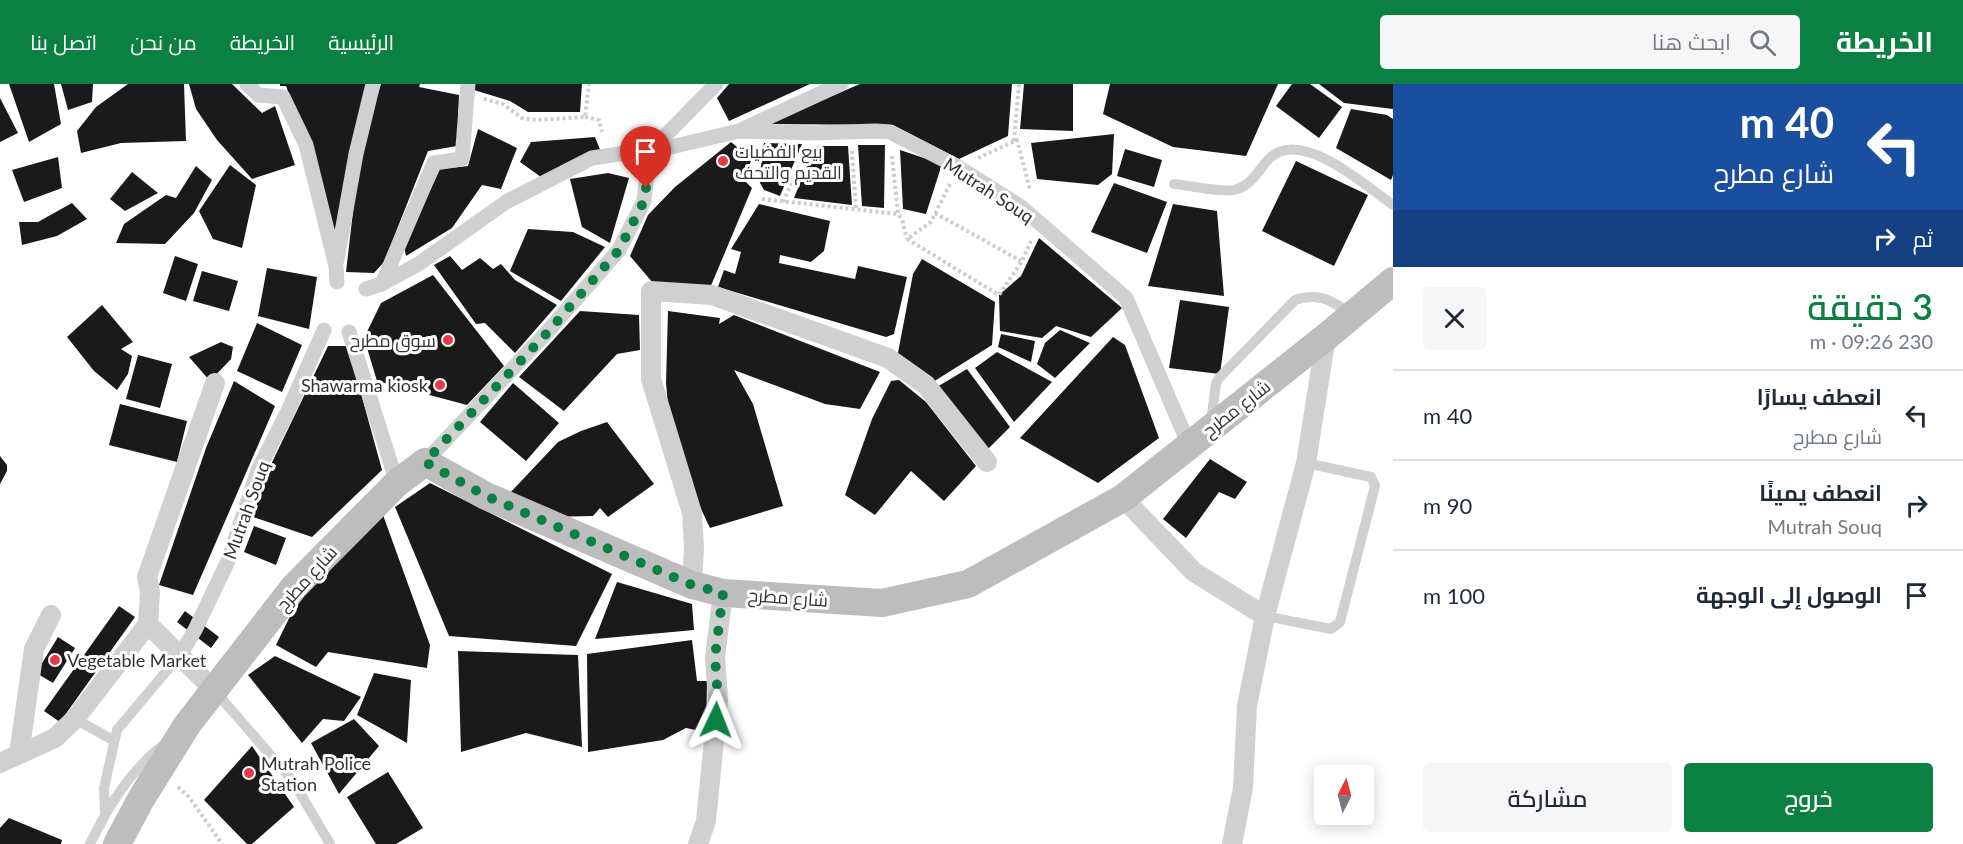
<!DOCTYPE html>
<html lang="ar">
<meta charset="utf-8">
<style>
:root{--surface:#fff;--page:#f6f6f7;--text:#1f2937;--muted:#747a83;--line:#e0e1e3;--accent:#0b8043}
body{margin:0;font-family:Lato,Cairo,sans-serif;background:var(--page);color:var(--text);direction:rtl;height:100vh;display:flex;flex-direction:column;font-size:22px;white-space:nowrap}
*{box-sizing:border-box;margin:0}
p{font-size:20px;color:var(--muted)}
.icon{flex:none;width:33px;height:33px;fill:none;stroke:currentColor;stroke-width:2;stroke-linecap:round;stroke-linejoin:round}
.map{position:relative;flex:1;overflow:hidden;direction:ltr}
.side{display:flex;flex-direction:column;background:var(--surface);width:570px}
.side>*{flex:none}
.guide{background:#1a4fa0;color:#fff;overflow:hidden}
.needle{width:39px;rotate:6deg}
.tools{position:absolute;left:1314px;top:681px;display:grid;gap:12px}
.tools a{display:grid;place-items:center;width:60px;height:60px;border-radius:6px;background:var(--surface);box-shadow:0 3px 15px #0003;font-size:30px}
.pin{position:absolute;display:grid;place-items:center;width:51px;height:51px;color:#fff;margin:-62px -26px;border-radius:50% 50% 50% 0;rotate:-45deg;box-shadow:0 0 6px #0007}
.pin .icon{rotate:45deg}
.me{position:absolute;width:66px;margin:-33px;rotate:2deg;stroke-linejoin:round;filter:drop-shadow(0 0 4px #0008)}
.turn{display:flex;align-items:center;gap:21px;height:126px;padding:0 30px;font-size:27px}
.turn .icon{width:78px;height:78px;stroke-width:2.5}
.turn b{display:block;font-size:42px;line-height:51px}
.then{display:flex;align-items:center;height:57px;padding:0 30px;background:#0003;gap:12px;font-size:22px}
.round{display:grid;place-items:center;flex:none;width:63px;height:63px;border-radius:6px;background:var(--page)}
.overview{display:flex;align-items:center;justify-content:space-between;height:102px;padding:0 30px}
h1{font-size:36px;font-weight:600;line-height:45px;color:var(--accent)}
.primary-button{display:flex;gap:12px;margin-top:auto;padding:12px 30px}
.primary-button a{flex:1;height:69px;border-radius:6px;background:var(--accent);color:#fff;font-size:24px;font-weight:600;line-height:69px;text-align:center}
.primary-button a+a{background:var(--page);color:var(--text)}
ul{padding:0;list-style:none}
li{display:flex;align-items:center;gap:18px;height:90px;padding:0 30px;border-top:2px solid var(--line)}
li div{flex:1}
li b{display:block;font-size:22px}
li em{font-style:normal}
header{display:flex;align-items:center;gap:36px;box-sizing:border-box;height:84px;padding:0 30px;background:var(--accent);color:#fff}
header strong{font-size:28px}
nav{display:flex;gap:33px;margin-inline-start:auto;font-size:21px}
.search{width:420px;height:54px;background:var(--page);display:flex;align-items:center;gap:15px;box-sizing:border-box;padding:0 21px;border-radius:6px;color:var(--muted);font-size:22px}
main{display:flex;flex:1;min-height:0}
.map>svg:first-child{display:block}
.building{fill:#1a1a1a}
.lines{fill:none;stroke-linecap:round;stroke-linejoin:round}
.path{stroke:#cdcdcd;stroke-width:4;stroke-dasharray:3 3;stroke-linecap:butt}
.service{stroke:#d0d0d0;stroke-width:10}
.pedestrian{stroke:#d0d0d0;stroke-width:15}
.minor{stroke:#d0d0d0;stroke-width:20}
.secondary{stroke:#bdbdbd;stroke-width:28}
.route{stroke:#0b8043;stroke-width:10;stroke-dasharray:0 18}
.poi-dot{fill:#e63946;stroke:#fff;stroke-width:2}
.labels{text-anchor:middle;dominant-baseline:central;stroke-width:6;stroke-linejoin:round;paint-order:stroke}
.poi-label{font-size:18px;fill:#333;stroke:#fff;text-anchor:start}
.street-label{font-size:18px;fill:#333;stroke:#fff}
</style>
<header>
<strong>الخريطة</strong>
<div class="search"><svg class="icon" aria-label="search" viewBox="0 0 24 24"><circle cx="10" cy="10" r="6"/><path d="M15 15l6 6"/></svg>ابحث هنا</div>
<nav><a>الرئيسية</a><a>الخريطة</a><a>من نحن</a><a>اتصل بنا</a></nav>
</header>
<main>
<section class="side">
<div class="guide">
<div class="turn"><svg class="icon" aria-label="left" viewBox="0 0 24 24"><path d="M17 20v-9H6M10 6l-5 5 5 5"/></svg><div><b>40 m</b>شارع مطرح</div></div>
<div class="then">ثم<svg class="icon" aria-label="right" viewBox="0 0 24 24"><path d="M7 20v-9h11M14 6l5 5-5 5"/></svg></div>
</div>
<div class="overview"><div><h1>3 دقيقة</h1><p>230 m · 09:26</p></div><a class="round"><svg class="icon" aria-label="close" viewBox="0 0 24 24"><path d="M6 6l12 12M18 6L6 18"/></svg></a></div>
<ul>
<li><svg class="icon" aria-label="left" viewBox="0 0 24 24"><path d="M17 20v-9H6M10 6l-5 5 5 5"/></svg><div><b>انعطف يسارًا</b><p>شارع مطرح</p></div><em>40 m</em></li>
<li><svg class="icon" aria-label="right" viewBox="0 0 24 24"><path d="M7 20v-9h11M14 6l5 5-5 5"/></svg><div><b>انعطف يمينًا</b><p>Mutrah Souq</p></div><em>90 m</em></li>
<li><svg class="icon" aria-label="arrive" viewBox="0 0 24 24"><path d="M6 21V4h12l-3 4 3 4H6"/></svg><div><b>الوصول إلى الوجهة</b></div><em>100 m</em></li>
</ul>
<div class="primary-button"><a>خروج</a><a>مشاركة</a></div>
</section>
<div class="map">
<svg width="1393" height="760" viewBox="0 0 1393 760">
<rect width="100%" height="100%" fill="#fff"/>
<!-- building -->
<path class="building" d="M9,0H54L61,40L29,58Z
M61,0H93L92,18L68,26Z
M128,0H184L186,57L121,59L81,69L77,47L96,23Z
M189,0H232L262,29L275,22L295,81L252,95L217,56L196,25Z
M280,0H369L335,160L318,92L286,2H280Z
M381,0H420L419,3L459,11L457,62L428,67L384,178L374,189L346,188L354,119L368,40Z
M474,0H582L580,28H528L510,17L474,6Z
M729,0H810L729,37L717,14Z
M860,0H1012L1008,52L959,75L893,41L766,40Z
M1024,0H1073V47L1020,45Z
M1110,0H1278L1246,72L1173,63L1103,30Z
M1292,0H1310L1342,23L1319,54L1276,22Z
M1319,0H1393V25L1344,19Z
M0,14L18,49L0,58Z
M1351,25L1387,31L1393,35V91L1391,96L1336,64Z
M478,45L517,64L501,105L482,101L452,144L406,172L404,162L440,85L468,82Z
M1114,50L1112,90L1098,101L1037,95L1031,59Z
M595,53L601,68L541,93L520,78L531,58Z
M731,58L752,75L743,95L752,104L710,204L653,199L630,172L648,131L675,103Z
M764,59L802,60L780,112L764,106L759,97Z
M858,61H885L884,124L862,122Z
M815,62H848L852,121L794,114Z
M1125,65L1162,76L1154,103L1117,92Z
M900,66L942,80L926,130L903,125Z
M58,73L62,104L24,118L12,86Z
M1296,77L1368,111L1334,182L1262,147Z
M230,81L256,101L242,164L213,155L199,127Z
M196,82L212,96L194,129L165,160L116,159L124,140L166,111L176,114Z
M132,88L158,109L125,127L110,115Z
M608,89L629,94L610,159L582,143L570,95Z
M1114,99L1167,118L1147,169L1091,148Z
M72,119L87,135L57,152L22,161L19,138H38Z
M759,120L830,137L824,167L811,178L780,171L779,179L855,195L858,182L907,193L894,250L886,253L718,203L724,186L735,190L741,168L731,165Z
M1173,120L1217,127L1224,212L1148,202Z
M528,145L573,148L605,163L561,217L510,187Z
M1039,154L1122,224L1091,253L1056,242L1042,254L1000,247L999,211L1021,192Z
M175,172L198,180L186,217L163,209Z
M450,172L462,186L480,174L493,185L501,180L515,196L557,221L515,269L485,239L476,240L434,181Z
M922,175L995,218L992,261L933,298L897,274L913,190Z
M267,184L317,193L309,245L258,232Z
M202,187L238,197L229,227L193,217Z
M433,191L504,282L467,321L377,297L364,254L381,219Z
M1180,216L1229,223L1220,290L1169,284Z
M102,221L133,258L121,265L132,272L128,290L117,306L94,287L67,253Z
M580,227L639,231L640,266L617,270L564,327L519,293Z
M668,227L720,234L719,240L734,231L880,288L860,325L825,320L734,286L753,320L783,422L710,444L683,387L670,345L666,299Z
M257,239L302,261L282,308L237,287Z
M1060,246L1090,259L1055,294L1037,280L1045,259Z
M1001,250L1035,257L1031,278L998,263Z
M1113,253L1125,261L1159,354L1098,399L1020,354Z
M221,258L233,263L231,275L210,297L189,273Z
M328,262H348L382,386L312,453L253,433L264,395Z
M997,268L1052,298L1014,338L975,284Z
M138,271L172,280L160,324L126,315Z
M967,285L1010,343L986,367L937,303Z
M899,296L926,318L976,382L944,417L911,387L875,431L845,411L872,335L891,297Z
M234,297L275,322L193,511L159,501L206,364Z
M513,299L559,339L526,377L480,338Z
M120,320L187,337L177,378L109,361Z
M607,338L654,400L608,433L600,424L593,432L547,433L509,410L558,358L581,347Z
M0,372L7,381V387L0,400Z
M1210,375L1247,398L1235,415L1219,408L1186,454L1163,435Z
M430,399L612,490L576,562L449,552L395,423Z
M383,431L430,561L427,584L328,568L316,583L276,561L297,518Z
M254,442L286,454L276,481L244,468Z
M617,498L692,520L694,546L595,555Z
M119,522L135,533L60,638L44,627Z
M185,527L219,553L211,564L177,538Z
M58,553L75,564L53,599L36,589Z
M692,556L697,597H707L706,648L686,644L663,656L588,668L587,570Z
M458,567L578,571L582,663L526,649L461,668Z
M275,572L361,613L344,637L323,635L302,659L248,591Z
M374,589L411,596L407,659L357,631Z
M354,635L379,662L339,710L311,659Z
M252,662L294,723L252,760H247L204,716Z
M388,688L423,744L396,760H376L347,713Z
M9,734L62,756L61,760H0V744Z"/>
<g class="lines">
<!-- path -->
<path class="path" d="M484,15L503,20L522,34L536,36L585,33L589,0
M585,33L599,36L602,48
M1014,57L1019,0
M852,67L856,126
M892,72L898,130L902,135L907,155
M978,74L1017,56L1030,106
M950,100L931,138L907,155L999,211L1022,177L1031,157
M762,115L898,130
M783,118L805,69
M935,129L1021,177
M178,703L189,713L222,760"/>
<!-- service -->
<path class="service" d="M1174,100C1188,101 1223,109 1234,106C1258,100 1261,75 1279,68C1313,54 1367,103 1393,121
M1211,338L1216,299L1219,294L1295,216C1320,208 1331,217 1351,229
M1265,532L1331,545L1340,538L1375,402L1371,393L1306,379
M215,607L293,697L330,760
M75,635L113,656
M105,729L104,704L117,646L180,571
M90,760C108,723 129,688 162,662"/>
<!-- pedestrian -->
<path class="pedestrian" d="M247,0L258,11L283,13L306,61L336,182L337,198
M743,45L841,0
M665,52L716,0
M671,63L739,47L814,49L876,47L890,48L958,83L1020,122L1126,214L1189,361
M337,176L356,70L373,0
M382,200L434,79L462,75L468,0
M366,205L382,200L420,179L506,118L592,74L626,69
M349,248L397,399
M425,378L548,247L619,166L644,117L647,91
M180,571L195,546L228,477L258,386L288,327L324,246"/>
<!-- minor -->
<path class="minor" d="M1123,414L1194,488L1265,532
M692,501L694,464L692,429L651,295V207L712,211L888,274L926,301L987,378
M148,540L150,508L147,493L215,299
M19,670L34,565L51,531
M0,679L55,654L75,635L148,540L215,607
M698,760L706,737L718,616L715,573L723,509
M1232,760L1243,704L1247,622L1265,532L1306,379L1326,253"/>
<!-- secondary -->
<path class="secondary" d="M117,760L141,715L187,641L294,503L397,399L425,378L486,412L692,501L723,509L882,519L968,500L1123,414L1326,253L1393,197"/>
</g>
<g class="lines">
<!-- route -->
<path class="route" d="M646,104L644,117L619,166L548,248L425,378L486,412L692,501L723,509L715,573L718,616L716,636"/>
</g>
<!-- markers -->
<g class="poi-dot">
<circle cx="723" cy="77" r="6"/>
<circle cx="448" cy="256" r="6"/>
<circle cx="440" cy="301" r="6"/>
<circle cx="55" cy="576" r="6"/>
<circle cx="249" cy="689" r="6"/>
</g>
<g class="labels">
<!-- poi labels -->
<g class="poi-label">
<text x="735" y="67">بيع الفضيات<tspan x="735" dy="21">القديم والتحف</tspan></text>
<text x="436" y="256" text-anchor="end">سوق مطرح</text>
<text x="428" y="301" text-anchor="end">Shawarma kiosk</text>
<text x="67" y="576">Vegetable Market</text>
<text x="261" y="679">Mutrah Police<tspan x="261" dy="21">Station</tspan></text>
</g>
<!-- street labels -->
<g class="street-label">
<text transform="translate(989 106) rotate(33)">Mutrah Souq</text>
<text transform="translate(1236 324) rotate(-38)">شارع مطرح</text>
<text transform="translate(246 426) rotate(-70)">Mutrah Souq</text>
<text transform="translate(306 494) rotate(-48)">شارع مطرح</text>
<text transform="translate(788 513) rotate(4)">شارع مطرح</text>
</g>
</g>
</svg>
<div class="tools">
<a><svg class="needle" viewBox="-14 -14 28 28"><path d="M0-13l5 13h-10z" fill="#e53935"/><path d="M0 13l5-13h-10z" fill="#747a83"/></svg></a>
</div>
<div class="pin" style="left:646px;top:104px;background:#d93025"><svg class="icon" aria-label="arrive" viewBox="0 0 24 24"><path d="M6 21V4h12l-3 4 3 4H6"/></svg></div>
<svg class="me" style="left:716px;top:636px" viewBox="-20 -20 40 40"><path d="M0-17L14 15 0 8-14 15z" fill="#0b8043" stroke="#fff" stroke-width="4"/></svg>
</div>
</main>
